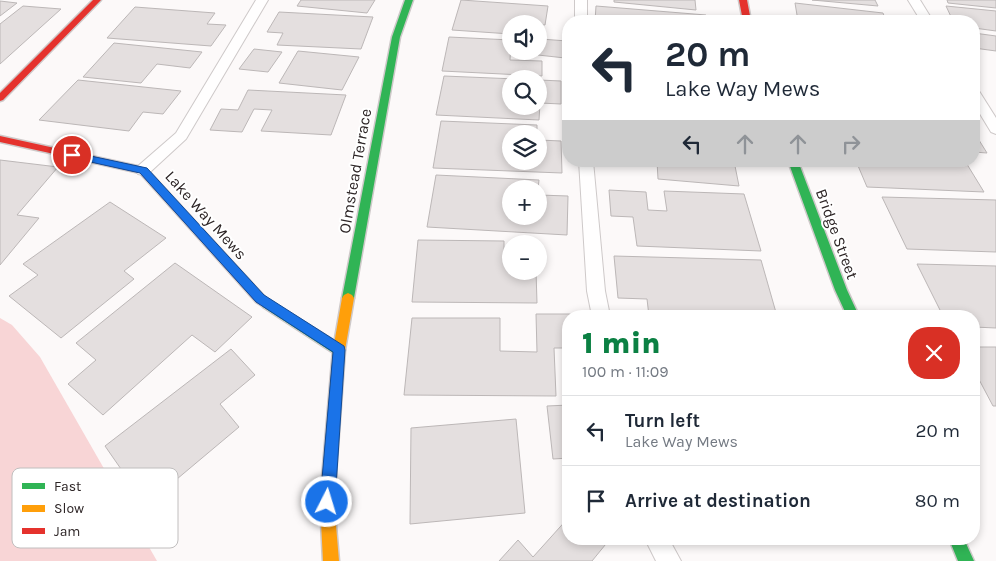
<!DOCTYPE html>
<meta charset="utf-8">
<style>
:root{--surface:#fff;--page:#f6f6f7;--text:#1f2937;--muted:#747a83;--line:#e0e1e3;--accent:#0b8043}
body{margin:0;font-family:Karla,sans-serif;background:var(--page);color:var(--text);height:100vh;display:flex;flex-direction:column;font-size:19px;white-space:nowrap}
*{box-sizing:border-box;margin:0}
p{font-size:16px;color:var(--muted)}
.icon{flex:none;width:28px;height:28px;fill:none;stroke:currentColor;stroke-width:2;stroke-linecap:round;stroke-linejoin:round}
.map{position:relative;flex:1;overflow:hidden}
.details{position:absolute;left:562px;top:310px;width:418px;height:235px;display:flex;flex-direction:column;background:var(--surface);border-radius:20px;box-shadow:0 2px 8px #0003}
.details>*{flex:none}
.guide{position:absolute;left:562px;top:15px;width:418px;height:152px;border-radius:20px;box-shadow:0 2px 8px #0003;background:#fff;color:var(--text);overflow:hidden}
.controls{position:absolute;left:502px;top:15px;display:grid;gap:10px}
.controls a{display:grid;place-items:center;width:45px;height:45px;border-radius:50%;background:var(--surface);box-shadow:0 2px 8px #0003;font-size:25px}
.pin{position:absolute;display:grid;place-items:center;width:42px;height:42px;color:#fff;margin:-21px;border:2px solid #fff;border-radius:50%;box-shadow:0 1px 5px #0007}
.me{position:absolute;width:55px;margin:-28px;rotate:5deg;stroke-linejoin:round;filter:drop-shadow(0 0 4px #0008)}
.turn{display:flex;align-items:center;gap:18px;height:105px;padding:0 20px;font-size:22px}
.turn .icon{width:65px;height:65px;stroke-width:2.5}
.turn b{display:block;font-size:35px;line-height:42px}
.lanes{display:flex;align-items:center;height:48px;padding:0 20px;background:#0003;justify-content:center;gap:25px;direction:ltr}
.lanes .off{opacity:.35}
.round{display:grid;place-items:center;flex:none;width:52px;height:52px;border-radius:20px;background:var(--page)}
.overview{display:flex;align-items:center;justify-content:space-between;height:85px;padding:0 20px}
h1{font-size:30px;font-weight:800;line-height:38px;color:var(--accent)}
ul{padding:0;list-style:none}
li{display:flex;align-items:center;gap:15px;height:70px;padding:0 20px;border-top:1px solid var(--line)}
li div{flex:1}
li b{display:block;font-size:19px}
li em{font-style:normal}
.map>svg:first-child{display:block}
.green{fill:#f8d5d6}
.building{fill:#e4dfdf;stroke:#bcb7b7}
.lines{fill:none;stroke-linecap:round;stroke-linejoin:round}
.lane-casing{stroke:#cec9c9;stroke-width:2}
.fast-casing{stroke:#cec9c9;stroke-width:3}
.slow-casing{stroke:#cec9c9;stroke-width:3}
.jam-casing{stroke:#cec9c9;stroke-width:3}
.lane{fill:#fffefe;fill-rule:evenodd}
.fast{fill:#30b455;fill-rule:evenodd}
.slow{fill:#ff9f0a;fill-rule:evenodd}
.jam{fill:#e5322d;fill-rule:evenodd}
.route{fill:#1a73e8;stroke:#114b97}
.labels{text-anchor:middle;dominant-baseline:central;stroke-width:4;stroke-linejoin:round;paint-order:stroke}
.street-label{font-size:16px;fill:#2d2526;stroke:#fff}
.key{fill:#fff;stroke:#c0bebe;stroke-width:1}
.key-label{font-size:14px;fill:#2d2526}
</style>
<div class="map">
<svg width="996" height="561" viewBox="0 0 996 561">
<rect width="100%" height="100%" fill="#fcf9f9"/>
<!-- green -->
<path class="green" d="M0,318L12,325L40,357L157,561H0Z"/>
<!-- building -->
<path class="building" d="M301,0H375L367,13L297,6Z
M461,0L548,6L545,25L511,24V34L452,30Z
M614,0H695L696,10L614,2Z
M812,0H875L878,6Z
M947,0H996V8L948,3Z
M0,1L17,3L0,16Z
M795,3L883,13L886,21H798Z
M23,6L61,9L0,64V24Z
M596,6L706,15V21H595Z
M946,6L996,11V31L974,28V21H953Z
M135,7L215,13L207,24L226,25L211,46L107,38Z
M279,12L373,17L361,49L277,45L283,33L267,32Z
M974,33L996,36V51L974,48Z
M449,37L511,40L510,60L542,61V76L442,71Z
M541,39L567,41L565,58L538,55Z
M114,43L202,52L190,68L157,64L141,83L83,77Z
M254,49L282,52L268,72L239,69Z
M298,51L359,57L342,90L279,83Z
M444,76L516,79H511V106H539V80L561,81V104L540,103L539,120L436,115Z
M78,80L181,91L163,114L143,112L129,131L39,120Z
M248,90L346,95L331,135L261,131L272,110L254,109L242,132L210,130L221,109L238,110Z
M441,121L537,125V134H511V161H539V140L561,141L562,173L433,168Z
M974,132L987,153L974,152Z
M0,160L58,167L17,215L39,218L0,265Z
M657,161H734L739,186L658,179Z
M856,161H965L984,192L867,187Z
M436,175L539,180L538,189H511V216H539V195L568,196L567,235L427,227Z
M609,190L646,192L648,210L667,211L664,191L744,194L761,251L637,246L633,217L611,216Z
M882,197L996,200V252L907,249Z
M110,202L166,238L124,271L134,279L61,338L9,296L38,275L23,264Z
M418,240L504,241V264H511V271H536L537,303L412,302Z
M614,256L761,260L777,316H649L647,299L618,298Z
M175,263L252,317L215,352L192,335L103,415L68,384L96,360L76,343Z
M917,264L996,266V328L974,327V316H943Z
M536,314H581V316H569V348H554L556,396L404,395L412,318H500V351L537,352Z
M974,347H996V406H993L974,370Z
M231,349L255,375L220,404L239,427L146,505L105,446Z
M569,405V458L553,459L547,406Z
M516,419L525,513L410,524L411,428Z
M569,517V539H610L592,561H499L518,540L533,557Z"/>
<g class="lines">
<!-- lane casing -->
<g class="lane-casing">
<path id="lane" d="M256,0H268L186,139L148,174L143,175L138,174L135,170L138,166L176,133Z
M575,0H587V21H575Z
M908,0H920L933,21H921Z
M974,90L979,91L996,118V134L991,132L974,104Z
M579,161H593L605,291L610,316H592L587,291Z
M645,539H669L681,561H656Z"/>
</g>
<!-- fast casing -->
<g class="fast-casing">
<path id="fast" d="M405,0H413L400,37L354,298L352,301L348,303L344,301L342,298L392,37Z
M788,161H798L847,290L859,316H847L835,290Z
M267,299L343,346L345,350L343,354L339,356L335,354L263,307L261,304L263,301Z
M949,539H964L974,561H958Z"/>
</g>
<!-- slow casing -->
<g class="slow-casing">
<path id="slow" d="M348,293L352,295L354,298L345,350L334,502L339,561H323L320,502L333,350L342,298L344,295Z"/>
</g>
<!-- jam casing -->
<g class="jam-casing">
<path id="jam" d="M93,0H101L3,100L0,101V93Z
M739,0H747L751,21H743Z
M0,136L146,168L264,296L273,304L271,307L267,309L256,302L140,173L0,142Z"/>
</g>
<!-- lane -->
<use href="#lane" class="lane"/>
<!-- fast -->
<use href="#fast" class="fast"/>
<!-- slow -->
<use href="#slow" class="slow"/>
<!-- jam -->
<use href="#jam" class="jam"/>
</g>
<!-- route -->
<path class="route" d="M72,152L147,168L264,295L344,346L345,350L335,502L332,508L327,510L322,508L320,502L333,352L256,302L140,173L68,157L67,155Z"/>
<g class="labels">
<!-- street labels -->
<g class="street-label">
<text transform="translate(355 171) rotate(-80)">Olmstead Terrace</text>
<text transform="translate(206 215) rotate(48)">Lake Way Mews</text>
<text transform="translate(837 234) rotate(70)">Bridge Street</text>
</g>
</g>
<!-- legend -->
<rect x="12" y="468" width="166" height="80" rx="8" class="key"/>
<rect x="22" y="483" width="23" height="6" fill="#30b455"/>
<rect x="22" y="505" width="23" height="7" fill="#ff9f0a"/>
<rect x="22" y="528" width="23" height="6" fill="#e5322d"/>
<g class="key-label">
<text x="54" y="491">Fast</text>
<text x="54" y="513">Slow</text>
<text x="54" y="536">Jam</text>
</g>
</svg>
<div class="controls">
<a><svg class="icon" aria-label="sound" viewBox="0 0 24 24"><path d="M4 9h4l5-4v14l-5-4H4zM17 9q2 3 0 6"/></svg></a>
<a><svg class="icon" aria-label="search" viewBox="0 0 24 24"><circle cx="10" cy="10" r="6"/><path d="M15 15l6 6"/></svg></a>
<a><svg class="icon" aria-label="layers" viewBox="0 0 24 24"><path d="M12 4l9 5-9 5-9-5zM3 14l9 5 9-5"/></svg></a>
<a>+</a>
<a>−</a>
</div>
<div class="pin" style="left:72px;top:155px;background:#d93025"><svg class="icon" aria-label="arrive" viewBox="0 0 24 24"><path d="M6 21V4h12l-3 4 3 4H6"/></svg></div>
<svg class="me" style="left:327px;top:502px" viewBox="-20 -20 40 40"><circle r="17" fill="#1a73e8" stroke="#fff" stroke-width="3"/><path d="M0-11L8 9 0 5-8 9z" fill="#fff"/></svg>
<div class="guide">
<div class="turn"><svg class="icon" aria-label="left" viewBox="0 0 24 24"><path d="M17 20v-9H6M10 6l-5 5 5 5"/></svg><div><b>20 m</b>Lake Way Mews</div></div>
<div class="lanes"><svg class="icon" aria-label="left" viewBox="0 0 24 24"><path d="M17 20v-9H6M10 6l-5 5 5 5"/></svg><svg class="icon off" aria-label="ahead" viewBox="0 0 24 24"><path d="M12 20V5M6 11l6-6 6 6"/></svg><svg class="icon off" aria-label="ahead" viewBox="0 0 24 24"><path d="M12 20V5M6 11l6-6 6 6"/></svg><svg class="icon off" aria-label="right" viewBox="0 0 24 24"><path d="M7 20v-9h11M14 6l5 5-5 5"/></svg></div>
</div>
<section class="details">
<div class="overview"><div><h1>1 min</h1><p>100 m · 11:09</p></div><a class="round" style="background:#d93025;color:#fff"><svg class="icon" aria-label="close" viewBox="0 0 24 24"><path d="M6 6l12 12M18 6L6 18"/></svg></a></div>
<ul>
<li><svg class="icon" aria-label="left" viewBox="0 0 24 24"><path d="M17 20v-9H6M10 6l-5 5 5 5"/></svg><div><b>Turn left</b><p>Lake Way Mews</p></div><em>20 m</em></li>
<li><svg class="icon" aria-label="arrive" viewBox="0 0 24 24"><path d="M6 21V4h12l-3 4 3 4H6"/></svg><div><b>Arrive at destination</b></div><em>80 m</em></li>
</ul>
</section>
</div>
